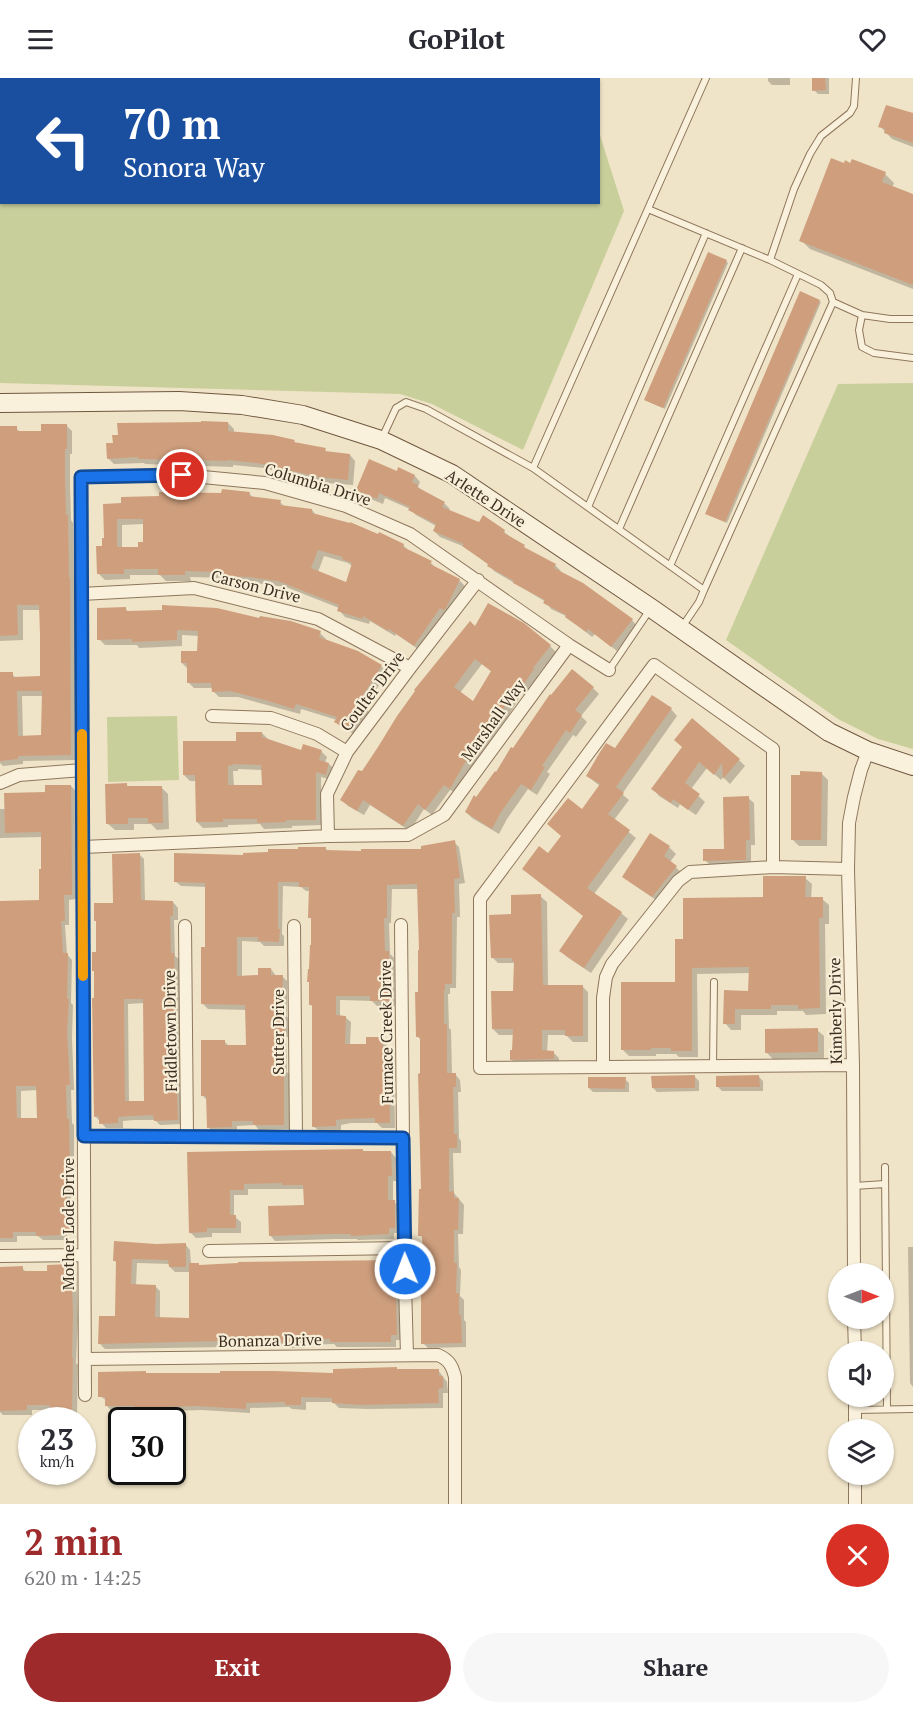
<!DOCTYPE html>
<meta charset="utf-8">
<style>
:root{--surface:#fff;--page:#f7f7f7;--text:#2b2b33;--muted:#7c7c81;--accent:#9e2a2b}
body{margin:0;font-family:"PT Serif",serif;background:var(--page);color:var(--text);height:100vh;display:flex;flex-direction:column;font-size:22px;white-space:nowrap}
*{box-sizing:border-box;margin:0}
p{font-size:20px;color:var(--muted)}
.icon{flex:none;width:33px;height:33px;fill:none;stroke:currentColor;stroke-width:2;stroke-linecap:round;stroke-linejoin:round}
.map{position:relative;height:1426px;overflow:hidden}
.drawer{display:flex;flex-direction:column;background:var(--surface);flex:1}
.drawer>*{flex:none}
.guide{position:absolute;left:0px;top:0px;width:600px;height:126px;box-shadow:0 2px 4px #0004;background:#1a4fa0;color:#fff;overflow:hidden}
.needle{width:39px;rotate:90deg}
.fabs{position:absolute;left:828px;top:1185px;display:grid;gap:12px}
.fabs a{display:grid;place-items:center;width:66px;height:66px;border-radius:50%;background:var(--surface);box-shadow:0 2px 4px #0004;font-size:30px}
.speed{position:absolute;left:18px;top:1329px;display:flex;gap:12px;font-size:30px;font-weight:700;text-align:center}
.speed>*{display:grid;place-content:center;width:78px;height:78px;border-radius:50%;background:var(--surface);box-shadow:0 2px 4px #0004;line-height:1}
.speed small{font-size:15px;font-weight:400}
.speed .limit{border:3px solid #111;border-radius:9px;background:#fff;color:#111}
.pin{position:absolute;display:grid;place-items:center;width:51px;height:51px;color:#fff;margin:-26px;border:3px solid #fff;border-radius:50%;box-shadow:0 2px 6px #0007}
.me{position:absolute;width:66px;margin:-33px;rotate:359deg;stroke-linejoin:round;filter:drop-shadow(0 0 4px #0008)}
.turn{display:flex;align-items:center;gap:21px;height:126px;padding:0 24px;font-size:27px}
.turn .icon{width:78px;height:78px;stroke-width:2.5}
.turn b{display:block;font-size:42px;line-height:51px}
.round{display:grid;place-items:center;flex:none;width:63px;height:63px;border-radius:32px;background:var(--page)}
.head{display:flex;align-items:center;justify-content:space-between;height:102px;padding:0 24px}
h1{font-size:36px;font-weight:700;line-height:45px;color:var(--accent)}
.primary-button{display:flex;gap:12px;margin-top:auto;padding:12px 24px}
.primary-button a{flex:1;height:69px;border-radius:36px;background:var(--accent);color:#fff;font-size:24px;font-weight:700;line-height:69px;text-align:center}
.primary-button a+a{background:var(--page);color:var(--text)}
header{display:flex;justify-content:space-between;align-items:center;height:78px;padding:0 24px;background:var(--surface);font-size:27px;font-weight:700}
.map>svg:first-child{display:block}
.green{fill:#c9cf9b}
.shadow{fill:#0003;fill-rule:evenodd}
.building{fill:#cf9f7d;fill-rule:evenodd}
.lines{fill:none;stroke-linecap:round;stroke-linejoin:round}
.lane-casing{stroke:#8d765c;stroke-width:8}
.street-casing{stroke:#8d765c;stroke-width:14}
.secondary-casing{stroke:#6f573f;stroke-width:20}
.lane{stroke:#faf1dc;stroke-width:6}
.street{stroke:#faf1dc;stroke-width:12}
.secondary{stroke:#faf1dc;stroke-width:18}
.route-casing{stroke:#114b97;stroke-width:15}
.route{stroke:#1a73e8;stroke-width:10}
.slow{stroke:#f59e0b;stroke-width:10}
.labels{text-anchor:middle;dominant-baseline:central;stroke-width:4.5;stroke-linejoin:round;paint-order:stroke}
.street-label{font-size:16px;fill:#3d2e20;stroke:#f7eed8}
</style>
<header><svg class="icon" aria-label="menu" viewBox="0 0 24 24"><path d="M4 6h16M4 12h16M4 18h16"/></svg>GoPilot<svg class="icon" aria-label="heart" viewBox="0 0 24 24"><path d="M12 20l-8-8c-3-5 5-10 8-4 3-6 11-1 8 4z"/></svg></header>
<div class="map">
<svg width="913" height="1426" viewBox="0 0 913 1426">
<rect width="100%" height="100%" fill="#f0e4c8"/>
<!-- green -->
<path class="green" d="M0,0H581L582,1L2,2V124H598L599,54L624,133L523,372L432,326L400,316L0,305Z
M913,305V671L878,661L838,641L726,562L838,306Z
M177,638L179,702L108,704L107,639Z"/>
<!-- shadow -->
<path class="shadow" d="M768,0H790V7H772L768,3Z
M813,0H829V16H818L814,12Z
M913,37V69L892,61L880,48Z
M885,96L894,105L892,110L913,118V211L810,171L801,162Z
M726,183L728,185L665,331L647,323L645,322Z
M819,223L821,224L727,445L709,437Z
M228,345L234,351V355L294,364L296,366L325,372L328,375L350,377L355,383L353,407L326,405L264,390L233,387V389L145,386L144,385L114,386L108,380Z
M66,347L72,353V376H70V406L71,442L73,445L74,506L75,508L77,682L23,683V686L3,688L0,685V596H12L17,601L41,599L40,532H23V562L0,563V350H16L21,355L43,354ZM22,618H43V659H23Z
M398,394L415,398L420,404L418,409L422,413L444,425L450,431L448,433L504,454L529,473L555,487L561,493L560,494L632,542L637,548L617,573L595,556L592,559L566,538L551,531L546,524L494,493L489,487L465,469L440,459L434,453L436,448L416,437L410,431L385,420L383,426L363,418L358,412Z
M249,415L254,421L280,424L285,429L312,432L317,438L403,467L409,473L431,485L437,491L459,502L465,508L452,537L421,573L396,556L395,558L370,543L369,546L345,539L339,532V530L286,509L255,505L227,504L224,500L190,499L191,503H166L160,497H130V501L105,502L98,495L105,462L104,427ZM144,446L145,465L139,470L122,471V447ZM324,478L348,485L352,488L347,506L318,494Z
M126,531L129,535L320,555L326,561L325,563L381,588L387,594L365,630L369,634L356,657L342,650L336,644L337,642L301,631L300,636L238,619H219L213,613V610H194L188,604V591L182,585L199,574V558L182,557V568L139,570L137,567H105L99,561Z
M476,550L550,568L556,574L538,597L539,598L525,618L522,615L505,644L470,692L456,715L450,712L432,737L424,731L410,753L370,727L364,737L348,728L342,722ZM482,586L492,594L474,625L460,615Z
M593,610L599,616L581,638L587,644L576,659L573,657L547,694L550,696L537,717L528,711L507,741L499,756L472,740L466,734L477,721Z
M671,631L677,638L622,716L629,722L614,742L636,760L594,816L621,835L628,841L591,895L567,879L561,873L584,838L549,777L600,708L587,698L615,672Z
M262,655L268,661L302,674L321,673L327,679L325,685L329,686L335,692L332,702L321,699L322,747L292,748V750L264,751L260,746L228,747V749L203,750L197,744L196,703H190L184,697L237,664ZM238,691L263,692V708H234L233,693H238Z
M683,669L739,682L745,688L730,706L723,699L721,702L707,690L691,711L705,724L696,737L680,726L678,730L659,718L653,711Z
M821,695L828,702L827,768H799L793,762Z
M127,707L129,710L161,709L168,716L169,751L157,752L151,746H134V752H115L108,746Z
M71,708L76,713V821L69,822V847H65L67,876L72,882L71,925L73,927L72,960L74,1012H71L72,1045L74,1047V1100H71V1134L74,1137L75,1157H67V1162H43L38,1158H17V1164H0V824H41L43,792L42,759L0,760V731H6ZM38,1012L39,1042H21V1013Z
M748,720L754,725L755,767H751V788H711L705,782L725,772Z
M651,757L670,770L676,776L670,784L682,795L659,824L630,804L624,798Z
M454,764L459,769L465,805L459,806L460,839H457L456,910H450V916H448L449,950L451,952L452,997L455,996L460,1002L461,1014H458L459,1060L461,1063V1075H453L454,1115L464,1127L463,1156H458L459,1189L461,1192L460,1218L464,1222V1242L466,1244V1269L428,1270L423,1265L424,1162L420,1157L422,1112L421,962L418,959L420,916L419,811H392L391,845H389L390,876L394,880L395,928H377L372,923L340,922V939H345L351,944L350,967H368L382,961L387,966L388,990L394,996L395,1050H382L377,1045H351L341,1047V1053H319L313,1048V929L311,927L312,842L310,839V813H306L301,809L283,808L282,856L284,858V868H264L260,864L242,863V899H259L271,891L276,898H282L287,903V939L290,942V959H286L287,994L289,996V1051L259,1052L255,1047L237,1048V1054L214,1055L208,1049V1023L203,1018L224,963L229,968H248L247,932L208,931L203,926L206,871V809L181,808L175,803L245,778L325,770L329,774L423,773Z
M139,776L144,781L145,824H173L178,830V842H174L175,878L179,881V908L181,910L179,966L182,1046L160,1047L155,1042H135L123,1043V1050H106L95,1038V921L98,876L114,826ZM144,925L146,1025H129L128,926Z
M805,800L812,806L811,821H822L829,827V846H825L826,936L806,937L803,933H777V937H741V952H731L725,945V914H750V895L697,896L698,979H679L676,976H656V978H629L623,972L677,906L684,863Z
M540,818L547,824L548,908H582L588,914V964H573L566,957H548L547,974H553L559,980V987H517L511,981L514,974V957H499L493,951L515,914V885H498L492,879L513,837Z
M817,952L824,958V980L773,981L767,975Z
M695,999L699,1003V1013L657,1014L653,1010Z
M759,999L763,1003V1013H722L718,1009Z
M625,1001L629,1005V1014H593L589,1010Z
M391,1074L396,1080L397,1103H393V1123L400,1129V1155H394V1161L358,1162L357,1161H336L275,1163L270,1157L305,1129V1111H248V1117H234V1138L241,1144V1155H212V1159L196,1160L190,1154L188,1075Z
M185,1166L190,1172L191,1186H198L200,1188L395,1184L400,1189L401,1262H396V1269H337L334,1266L305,1267V1270H289L287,1268L105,1271L100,1266L117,1240L118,1186L115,1183L156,1167ZM137,1185L170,1186V1189L175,1194H190V1241H160V1213L155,1208H136Z
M908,1169H913V1309L910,1305Z
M70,1188L76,1193L78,1242L76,1285L78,1287L77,1337H57L52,1332H32V1337H3L0,1334V1190H22L27,1195L49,1194Z
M438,1292L447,1304L448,1315H443V1330L368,1331L339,1330L333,1324H306V1332L292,1331L289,1329L250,1330V1335L202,1332L141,1334L139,1332L112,1333L107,1328V1323L100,1318L148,1297H334Z"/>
<!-- building -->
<path class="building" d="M812,0H825L826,12L812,13Z
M886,27L913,35V65L884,55L885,51L878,49Z
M831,80L844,85L845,82L850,85L852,81L886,94L882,104L913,116V207L799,163Z
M708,174L727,182L663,330L644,322Z
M800,213L820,222L725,444L705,436Z
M201,343L228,344V353L273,357L295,362L294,364L326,370L325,373L350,376L348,402L319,399L257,385L227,382V383L138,381V379L107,381L106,365H113L112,357H118L117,345L201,344Z
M41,346H67V371H65V400L66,437H68L69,500H70L71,677L18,678V681L0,683V594H13V599L40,598V557L39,527H17L18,557L0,558V348H17V353H41ZM17,613H42L41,657L18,658Z
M369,381L397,393L398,389L415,397L412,404L418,407L417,409L445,424L442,429L479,444L483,437L505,452L504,455L525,467L524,469L556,486L554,490L583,505L633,541L611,569L588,551L586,554L565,539L566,537L543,525L545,522L513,505L514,503L487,488L488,486L462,468L464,466L433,453L436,446L408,432L410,429L379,415L377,421L356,412Z
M222,411L250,414L249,418L281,422L280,427L312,431V435L350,445V444L378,456L379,454L404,466L403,469L432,483L430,486L460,501L446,530L444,532L440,530L414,568L389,551L388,553L363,538V541L337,533L339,527L278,503L248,499L219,498L220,494L185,493V497H158V491H124V496H97L96,468H102V460H104L103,426L121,425V419L159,418V414L221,415ZM117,441H143V464H138V469H117ZM318,472L343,479L342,481L352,485L346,504L311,490Z
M488,525L524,545L551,567L533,590L534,591L519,613L516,611L499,638L464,686L450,711L444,707L425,732L418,726L403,748L363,722L357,733L340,722L358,692L362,693L378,669L397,638L415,613L414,612L470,543L475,548ZM475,581L491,593L473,623L454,609Z
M162,527L217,530L259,540L260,538L291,543L321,553L319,559L358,573L382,587L359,624L364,627L350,653L334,644L337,639L296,626L294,631L265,622L230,613L212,614L211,605H187V585H181V573H197L198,553L177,552V562L132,564V561L97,562V530L126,529V533L162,532Z
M572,591L594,609L575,632L582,637L570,655L566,652L542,688L545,689L531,712L521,706L501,734L492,751L465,734L474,717L476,719L495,693L496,694L511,669L513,670L550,616L551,617Z
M652,617L672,630L616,709L624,715L608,736L630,752L587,810L622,834L584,890L559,873L583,838L522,791L539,768L548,775L561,758L547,746L568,720L582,731L600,706L586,698L600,674L606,665L615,670Z
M692,640L740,681L723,701L722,685L714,697L699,684L685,705L700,716L688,732L673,721L671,725L651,711L682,669L674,662Z
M236,654H262V659L301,672L303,666L322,672L319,682L329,685L326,697L316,694V742H286V744L257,745V741H223V744H196L195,697H183V663H236ZM233,686L261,687L262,707H228V688L233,687Z
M800,693L822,694L821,762H791V697H800Z
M127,705V708H162L163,745H148V740H128V746H106L105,706Z
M45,707H71L72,817H64L65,843H61L63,875H68L67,921H69L67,954L70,1007H66L67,1041H69L70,1096H67V1131H70L71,1152L63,1153V1157L36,1158V1154H13V1160H0V823L39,822V791H41V754L5,755L4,715L45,714ZM16,1008H36L37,1040H17Z
M749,718L750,762H746V782L703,783V771H724L723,719Z
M650,755L670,768L664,778L677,788L652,819L622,799Z
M455,762L460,800L454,801L455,835H452V906H445V912H444V946H447V995H456V1009H453L454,1056H457V1070H449V1114L454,1113V1120H459L458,1152H454V1185H457L456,1215H459V1237H461L462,1265L421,1266V1184H423L422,1158H418L419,1111H421L418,996L420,995V959H416L415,914H418V872H419L417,806L387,807V840H384L385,873H389L390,923H370V918H336V937L346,938L345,966H366V959H383V989H389L390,1045H375V1040L345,1041L336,1042V1048L312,1049V927H309V904H307L308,891H309L310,867H311V840H308L309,809H299V804H278V851H280L279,864L258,863V859H237V898L258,897V890H271V897H283L282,936H285V954H281L282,989H284V1047H253V1043H232V1049L207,1050L206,1018H201V962H225V967H246L245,927L201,926V869H205V805L174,804V775L243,777V775L268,774V771H298V769H326V772L361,773V771H421V768Z
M140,775L141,822L173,823V838H170L171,875H174L175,904H177L175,960L178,1042L154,1043L153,1037L129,1038L118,1039V1045L99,1046V1038L94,1039L92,920H94V893H92V874H96V843H94V825H113L112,776ZM124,921H143L144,1023H125Z
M763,798H806L805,819H823V840H819L820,930L798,931V927H771V931H735V946H723L724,912L748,913L749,889L692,890V973H671V970H651V972H621V904H675V861H683V820L763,819Z
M541,816L543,907H583V958H565V952H542V972L554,973V981L510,982V972H512L513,951H492L491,913H513L514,883H512V880H491L489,837L511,836V817Z
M818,950V974L765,975V951Z
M695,997V1010H652L651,998Z
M759,997L760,1009H716V998Z
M588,999H626L625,1011L588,1010Z
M363,1071V1073H391L392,1098H388V1122H395V1150H389V1156L351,1158V1156H330L269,1158L268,1128L304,1127L303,1107H282V1105L244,1106V1112H230V1137H236V1150H207V1154L189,1155L187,1074Z
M114,1163L156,1166L186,1165V1189H169L168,1182L132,1181L131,1206L156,1207L155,1239L189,1240V1185H199V1187L238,1185V1184L395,1182L397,1257H391V1264H330V1261L301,1262V1265H282V1263L221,1265V1263L98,1266L99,1238H115L116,1183H113Z
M71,1186L73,1236L72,1280H73L72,1332H50V1327H27V1332L0,1333V1189L23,1188V1193H47V1187Z
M397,1289V1291H439V1298H443V1310L438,1311L439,1325L362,1327L332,1325V1320L301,1319V1327H285V1324L246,1325V1331L196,1328L134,1330V1328H105V1319H98V1294L146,1293V1295H220V1293H274L333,1295V1291Z"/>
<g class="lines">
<!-- lane casing -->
<g class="lane-casing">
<path id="lane" d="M648,131L770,182L821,207L830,215L833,224
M770,182L794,111L810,76L821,58L850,35L854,28L856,0
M862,237L890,241H913
M382,360L396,330L406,324L426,331L533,390L706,0
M533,390L704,512L699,524L682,549
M588,429L706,155
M619,451L742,170
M670,488L798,196
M704,512L833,224L862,237L859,252L862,269L874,275L913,280
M609,592L649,533
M713,988L714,904
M885,1089L887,1331
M854,1108L885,1106
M855,1332L913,1331"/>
</g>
<!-- street casing -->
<g class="street-casing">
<path id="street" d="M81,516L194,510L318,541L410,590
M212,638L271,640L317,656L347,674
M0,705L19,697L82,692
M328,758L327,716L347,674L410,590L478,502
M83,769L328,758L408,757L444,737L569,567
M848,791L773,789V671L654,587L480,821V990L853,987
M401,847L404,1170L407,1277
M185,848L187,1058
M294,848L296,1059
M603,989V920L606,899L612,886L678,803L690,794L773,789
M84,1058L403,1060
M209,1173L404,1170
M0,1178L84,1177
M854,1196L853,987L848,791L849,745L854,719L861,692L868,673
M854,1240L855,1274
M85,1281L438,1277C449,1282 452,1287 455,1299V1426
M85,1317L81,399L182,397L265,405L346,428L410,456L569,567L609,592
M855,1318V1352
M855,1396V1426"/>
</g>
<!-- secondary casing -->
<g class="secondary-casing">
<path id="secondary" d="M0,325L179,323L242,327L303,337L381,362L452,396L651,530L829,654L868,673L913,688"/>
</g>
<!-- lane -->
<use href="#lane" class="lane"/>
<!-- street -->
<use href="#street" class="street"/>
<!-- secondary -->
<use href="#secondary" class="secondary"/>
</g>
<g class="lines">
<!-- route casing -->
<g class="route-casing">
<path id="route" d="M182,397L81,399L84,1058L403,1060L405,1191"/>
</g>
<!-- route -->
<use href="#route" class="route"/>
<!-- slow -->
<path class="slow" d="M82,656L83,898"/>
</g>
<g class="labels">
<!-- street labels -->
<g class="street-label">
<text transform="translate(318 406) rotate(17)">Columbia Drive</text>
<text transform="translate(486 420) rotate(33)">Arlette Drive</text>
<text transform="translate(256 508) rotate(14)">Carson Drive</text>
<text transform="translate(372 613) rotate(-53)">Coulter Drive</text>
<text transform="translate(493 642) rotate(-54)">Marshall Way</text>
<text transform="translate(835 933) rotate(-91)">Kimberly Drive</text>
<text transform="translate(170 953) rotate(-91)">Fiddletown Drive</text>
<text transform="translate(278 954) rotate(-90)">Sutter Drive</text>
<text transform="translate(386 954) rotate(-91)">Furnace Creek Drive</text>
<text transform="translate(68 1146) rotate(-90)">Mother Lode Drive</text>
<text transform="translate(270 1262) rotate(-1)">Bonanza Drive</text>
</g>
</g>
</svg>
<div class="fabs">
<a><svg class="needle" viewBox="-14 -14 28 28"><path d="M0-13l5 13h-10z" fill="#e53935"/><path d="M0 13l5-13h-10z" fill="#7c7c81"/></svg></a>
<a><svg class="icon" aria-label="sound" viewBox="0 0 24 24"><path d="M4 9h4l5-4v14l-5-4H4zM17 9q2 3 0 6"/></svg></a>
<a><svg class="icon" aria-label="layers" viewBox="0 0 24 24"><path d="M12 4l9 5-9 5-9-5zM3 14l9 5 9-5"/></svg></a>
</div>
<div class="speed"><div>23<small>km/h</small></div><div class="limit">30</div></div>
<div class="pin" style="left:182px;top:397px;background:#d93025"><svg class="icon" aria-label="arrive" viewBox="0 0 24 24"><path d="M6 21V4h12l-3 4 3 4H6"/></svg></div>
<svg class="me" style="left:405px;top:1191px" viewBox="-20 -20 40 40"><circle r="17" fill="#1a73e8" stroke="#fff" stroke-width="3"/><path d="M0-11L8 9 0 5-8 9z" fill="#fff"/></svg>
<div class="guide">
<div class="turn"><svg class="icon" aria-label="left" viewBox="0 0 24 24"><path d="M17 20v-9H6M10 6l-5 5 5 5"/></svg><div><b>70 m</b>Sonora Way</div></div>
</div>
</div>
<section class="drawer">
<div class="head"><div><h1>2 min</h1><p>620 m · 14:25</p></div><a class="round" style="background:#d93025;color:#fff"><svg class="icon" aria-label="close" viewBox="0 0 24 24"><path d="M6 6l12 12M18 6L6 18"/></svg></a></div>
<div class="primary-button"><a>Exit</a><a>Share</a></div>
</section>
